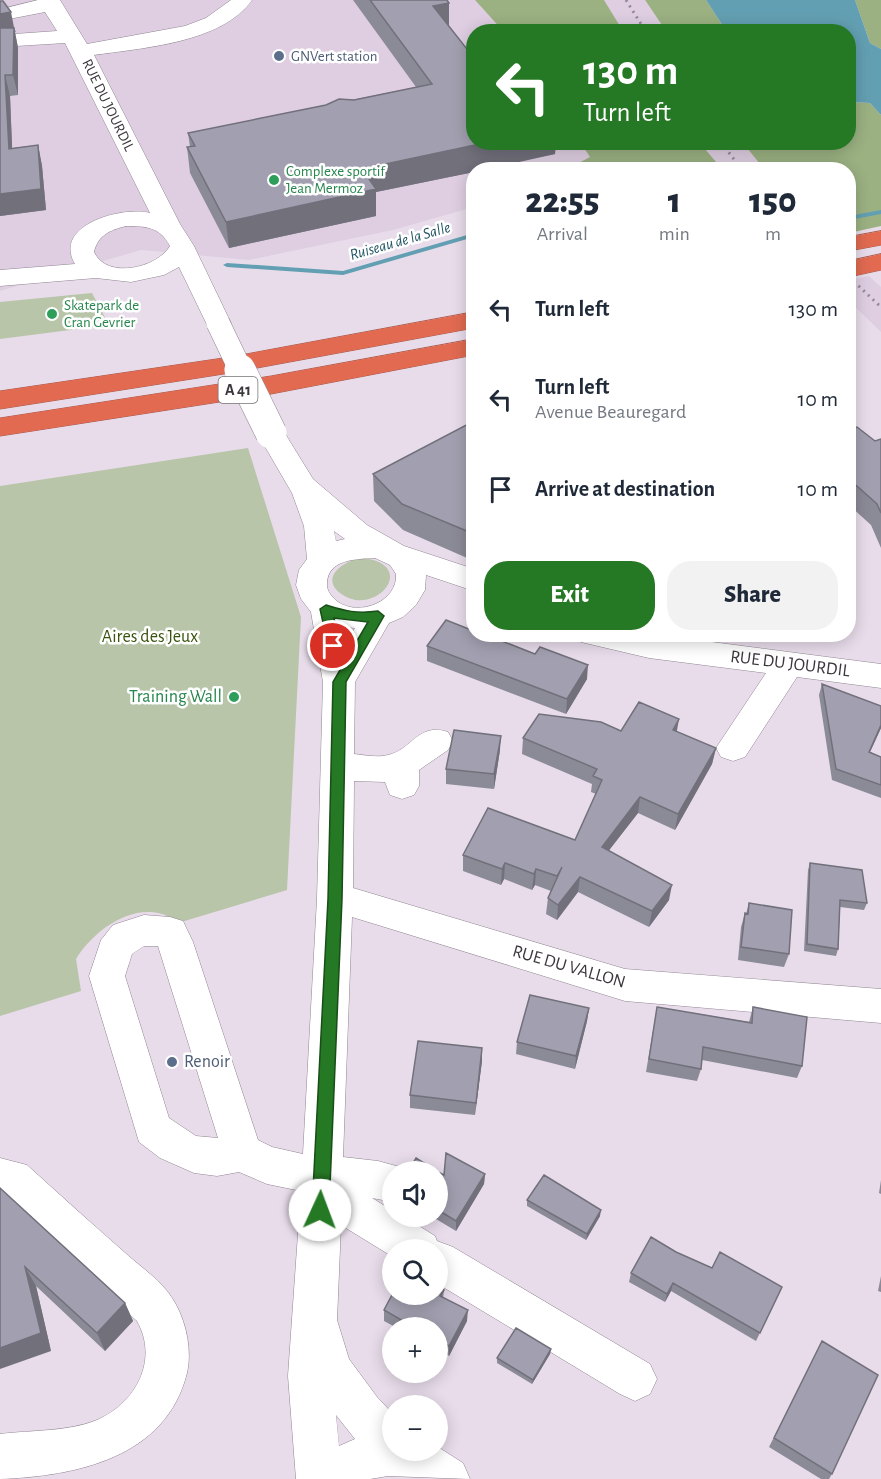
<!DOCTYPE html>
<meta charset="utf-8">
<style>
:root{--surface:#fff;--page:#f2f2f3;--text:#1f2937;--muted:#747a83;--accent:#257824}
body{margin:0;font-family:"Alegreya Sans",sans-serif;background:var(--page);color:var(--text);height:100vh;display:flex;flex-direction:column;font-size:22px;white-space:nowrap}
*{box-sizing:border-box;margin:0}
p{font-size:20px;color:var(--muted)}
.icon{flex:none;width:33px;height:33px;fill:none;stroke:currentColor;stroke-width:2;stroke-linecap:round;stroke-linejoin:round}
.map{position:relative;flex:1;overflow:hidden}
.sheet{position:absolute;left:466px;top:162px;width:390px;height:480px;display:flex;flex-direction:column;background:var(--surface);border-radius:24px;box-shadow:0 3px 15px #0003}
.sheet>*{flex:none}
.guide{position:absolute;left:466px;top:24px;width:390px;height:126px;border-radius:24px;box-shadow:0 3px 15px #0003;background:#257824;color:#fff;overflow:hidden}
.fabs{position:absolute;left:382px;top:1161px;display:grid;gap:12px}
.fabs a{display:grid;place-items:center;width:66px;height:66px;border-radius:50%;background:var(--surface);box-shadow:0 3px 15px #0003;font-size:30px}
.pin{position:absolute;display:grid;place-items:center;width:51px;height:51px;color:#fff;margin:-26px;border:3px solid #fff;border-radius:50%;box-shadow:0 2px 6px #0007}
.me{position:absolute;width:66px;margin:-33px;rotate:2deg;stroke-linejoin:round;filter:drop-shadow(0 0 4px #0008)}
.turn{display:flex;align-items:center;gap:21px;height:126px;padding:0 18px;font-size:27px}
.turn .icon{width:78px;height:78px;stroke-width:2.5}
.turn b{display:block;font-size:42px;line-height:51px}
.eta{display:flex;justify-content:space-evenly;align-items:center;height:102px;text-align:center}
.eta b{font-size:36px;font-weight:800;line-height:42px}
.primary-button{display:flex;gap:12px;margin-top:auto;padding:12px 18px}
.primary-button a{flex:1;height:69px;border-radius:24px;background:var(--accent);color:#fff;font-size:24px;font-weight:800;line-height:69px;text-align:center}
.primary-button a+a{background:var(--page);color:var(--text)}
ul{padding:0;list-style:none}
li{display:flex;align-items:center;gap:18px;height:90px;padding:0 18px}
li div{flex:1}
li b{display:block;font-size:22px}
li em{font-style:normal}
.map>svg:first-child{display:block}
.built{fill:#dfcee2}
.green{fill:#b8c5a9}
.forest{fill:#9bb182}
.water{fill:#639fb2}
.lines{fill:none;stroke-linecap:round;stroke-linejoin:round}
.stream{fill:#639fb2;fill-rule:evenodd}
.minor-casing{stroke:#908592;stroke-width:1}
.highway-casing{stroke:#a7584a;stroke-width:1}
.minor{fill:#fff;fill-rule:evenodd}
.highway{fill:#e16a51;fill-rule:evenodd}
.rail{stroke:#948b95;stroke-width:3;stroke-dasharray:2 4.5;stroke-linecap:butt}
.minor-bridge-far1-casing{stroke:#908592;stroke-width:24;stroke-linecap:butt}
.minor-bridge-casing{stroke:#908592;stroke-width:32;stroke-linecap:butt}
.minor-bridge-far1{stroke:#fff;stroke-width:23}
.minor-bridge{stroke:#fff;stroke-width:31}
.wall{fill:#8b8a97}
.shaded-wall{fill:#71707b}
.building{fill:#a2a0b0;stroke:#71707b;stroke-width:1.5}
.route{fill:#257824;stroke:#184e17;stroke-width:1.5}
.service-dot{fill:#5c6f8a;stroke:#fff;stroke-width:2}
.leisure-dot{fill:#2e9e5b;stroke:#fff;stroke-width:2}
.labels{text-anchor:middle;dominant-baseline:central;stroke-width:5;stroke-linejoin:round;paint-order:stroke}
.far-service-label{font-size:15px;fill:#4e5e75;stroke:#fff;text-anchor:start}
.far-street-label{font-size:15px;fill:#3c373d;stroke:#fff}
.far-leisure-label{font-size:15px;fill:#27864d;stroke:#fff;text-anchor:start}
.far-water-label{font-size:16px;font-style:italic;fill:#225664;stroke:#fff}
.shield{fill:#fff;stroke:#767377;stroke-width:1.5}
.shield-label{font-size:16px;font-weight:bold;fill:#3c373d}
.park-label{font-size:18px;fill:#39530c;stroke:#fff}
.street-label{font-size:18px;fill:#3c373d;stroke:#fff}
.leisure-label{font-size:18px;fill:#27864d;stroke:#fff;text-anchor:end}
.service-label{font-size:18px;fill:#4e5e75;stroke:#fff;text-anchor:start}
</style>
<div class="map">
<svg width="881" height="1479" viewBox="0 0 881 1479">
<rect width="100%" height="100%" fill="#e8dcea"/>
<!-- built -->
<path class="built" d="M0,0H475L503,31L474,32V142L580,143L590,157L567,169L474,170V207L393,230L249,260L141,250L0,291Z
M604,0H645L666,31H623Z
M700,143H743L764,169H722Z
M869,276L881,287V332L849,301V280Z"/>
<!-- green -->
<path class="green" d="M92,293L109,325L0,339V302Z
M248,448L301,617L287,890L178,923C173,920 167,915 162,914C128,904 92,933 76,959L81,991L0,1016V486Z
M362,558C421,564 374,620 340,593C319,576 346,560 362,558Z"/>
<!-- forest -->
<path class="forest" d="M475,0H604L623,31H503Z
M645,0H706L723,26L730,31H666Z
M855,0H881V49L870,43Z
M849,102L870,103L881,115V226L849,233V170L764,169L743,143L849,142Z
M580,142L700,143L722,169H567L590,157Z"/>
<!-- water -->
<path class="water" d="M706,0H855L870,43L881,49V115L870,103L849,102V32L730,31L723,26Z"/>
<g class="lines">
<!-- stream -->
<path class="stream" d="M881,210V214L849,220V216Z
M474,233V237L343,275L227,267L223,265L227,263L343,271Z"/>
<!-- minor casing -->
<g class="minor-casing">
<path id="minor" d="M38,0H60L87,44L185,26L206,18L231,0H252C222,43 142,48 94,55L180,224L194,246L231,323L227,329L218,331L209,329L179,267L164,275L131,282L96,278L0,286V270L75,264C52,225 122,206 150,213L65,43L0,47V35L57,31L45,12L9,19L0,15L2,9ZM126,226C146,226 160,227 170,246C157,268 107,280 94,252C98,235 110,230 126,226Z
M271,424L281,427L313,479L367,525L404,546L474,569V591L426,575L425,590L416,605L403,617L389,623L355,682L354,754C365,755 378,758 388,755C412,750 418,722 448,732L453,741L448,750L419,770V786L414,795L402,799L390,795L385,782L354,781L353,888L625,969L881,989V1023L625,1001L352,917L343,1157L378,1161L407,1169L408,1172H393V1202L372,1198L393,1211V1216H403L435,1236L437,1241L453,1247L650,1364L657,1379L650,1394L635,1401L620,1394L438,1284V1250H393V1257L341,1225L337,1320L349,1359L377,1397L393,1414V1450H438V1447L463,1463L470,1479L388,1476L370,1479H296L288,1376L301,1191L267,1184L239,1172L217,1176L194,1173L160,1158L139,1142L89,976L101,940L113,925L144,915L170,917L183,921L193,942L258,1140L272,1147L303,1154L317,899L323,682L311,612L301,599L296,585L299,570L307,559L304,526L292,493L257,433L261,427ZM334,531L345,539L336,541ZM375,558L390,565L396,574C398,601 360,617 338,602C332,597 326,591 327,583C328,559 357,559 375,558ZM345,627L355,628L347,641ZM144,946H158L218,1138L196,1136L169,1118L125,976L132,954ZM336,1415L355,1439L339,1446Z
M577,634H650L881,664V688L797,677L745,757L733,761L721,757L716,748L766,673L649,658L581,642Z
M0,1158L27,1165C59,1194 91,1223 123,1251C137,1264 155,1276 167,1291C184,1312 193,1346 187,1373C166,1458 76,1476 0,1479V1434C31,1430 68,1432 97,1420C136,1403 159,1360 137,1321L0,1196Z"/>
</g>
<!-- highway casing -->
<g class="highway-casing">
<path id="highway" d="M881,231V245L849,251V237Z
M881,254V270L849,277V261Z
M474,312V328L230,373L0,409V391L230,357Z
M474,339V355L271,394L0,436V418L271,376Z"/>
</g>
<!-- minor -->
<use href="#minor" class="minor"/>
<!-- highway -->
<use href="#highway" class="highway"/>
<!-- rail -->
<path class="rail" d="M626,0L646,32
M721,142L742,170
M849,277L881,307"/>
<!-- minor-bridge-far1 casing -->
<g class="minor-bridge-far1-casing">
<path id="minor-bridge-far1" d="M218,323L241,371"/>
</g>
<!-- minor-bridge casing -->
<g class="minor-bridge-casing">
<path id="minor-bridge" d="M240,370L271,433"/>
</g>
<!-- minor-bridge-far1 -->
<use href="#minor-bridge-far1" class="minor-bridge-far1"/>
<!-- minor-bridge -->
<use href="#minor-bridge" class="minor-bridge"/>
</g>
<!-- wall -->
<path class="wall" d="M353,0H447L449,27L474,142H556L555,154L474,170V172L376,192V216L229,248L190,173L187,147H190L188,133L416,87Z
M0,1L16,32H15L18,48V95L10,96L12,148L38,145L42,166L46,210L0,216Z
M474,421V561L403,530L374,501L373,474Z
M849,430L875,441L881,439V548L871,525L849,505Z
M427,646L535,654L587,679L566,714L427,661Z
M822,684L881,728L870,752L881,757V798L832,780L819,695Z
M621,731L677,732L716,748L712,764L675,830L638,813L609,850L669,900L649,927L578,892L557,920L546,914L548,898L551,891L535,885L532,890L504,879L501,885L463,871V855L575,840L596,794L591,792L592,784L522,754L523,738Z
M500,750L494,789L446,784V769Z
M810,863L867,903L864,910L840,907L838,949L836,956L804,951L808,870Z
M749,903L789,954L784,967L738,960L741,927L745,913L746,914Z
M657,1007L749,1022L753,1007L802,1066L797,1078L702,1060L701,1069L697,1081L646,1072Z
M589,1008L587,1021L575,1069L516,1054L517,1042Z
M482,1048V1061L475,1115L410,1108V1095Z
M438,1172L444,1175L485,1174L484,1184L456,1231L431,1216H438Z
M881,1180V1194L879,1193Z
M0,1188L125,1303L133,1321L105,1351L36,1286L51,1351Z
M527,1200L600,1216L586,1240L527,1206Z
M411,1216H421L418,1220Z
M676,1252L712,1268L782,1287L756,1341L671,1291L665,1302L629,1282L631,1273Z
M881,1276V1292L878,1291Z
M444,1290L443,1298L467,1321L449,1356L438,1350V1328H397L384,1321V1310Z
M822,1341L832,1474L829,1479H821L769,1447Z
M551,1349L550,1354L532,1384L497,1363V1358Z"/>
<!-- shaded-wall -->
<path class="shaded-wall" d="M449,3V28L433,6Z
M11,12L18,48V95L13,75L0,35V14Z
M5,75L10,96L13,169L9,149Z
M489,142H556L555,154L483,170H474V172L376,192V216L229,248L226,222L362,169Z
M38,145L42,166L46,210L0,216V194Z
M588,665L587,679L566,714L567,699Z
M679,719L676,736L673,730Z
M881,725V728L865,763L869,752Z
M501,736L500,750L494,789V774Z
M716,748L712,764L675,830L678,814Z
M640,797L638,813L600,862L602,847Z
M505,863L504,879L501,885L502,869Z
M536,869L535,885L532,890L534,874Z
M580,877L578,892L557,920L558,905Z
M672,885L669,900L649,927L652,911Z
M589,1008L587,1021L575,1069L576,1056Z
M482,1048V1061L475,1115L476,1103Z
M485,1174L484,1184L456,1231V1221Z
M601,1210L600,1216L586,1240L587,1234Z
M25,1267L36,1286L51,1351L0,1369V1348Z
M673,1283L671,1291L665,1302L667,1294Z
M125,1303L133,1321L105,1351L97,1333Z
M468,1310L467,1321L449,1356V1346Z
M551,1349L550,1354L532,1384L533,1380Z"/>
<!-- building -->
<path class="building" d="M370,0H447L449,3L433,6L474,58V142H489L362,169L376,189L226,222L187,147L195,146L188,133L326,105L339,99L354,100L432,84Z
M0,1H3L11,12L0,14Z
M0,28H14L13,75H5L9,149L38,145L41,189L0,194Z
M474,421V534L402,504L373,474Z
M857,427L875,441L881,439V513L877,504L849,479V430Z
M446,620L474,631V634H484L535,654L540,647L588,665L567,699L427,646Z
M822,684L881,706V725L869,752L881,757V785L836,769Z
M639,702L679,719L673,730L716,748L678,814L640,797L602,847L672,885L652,911L580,877L558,905L548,898L562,867L557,876L536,869L534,874L505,863L502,869L463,855L488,808L575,840L602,780L593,776L597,769L523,738L539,714L601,722L621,731Z
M454,730L501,736L494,774L446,769Z
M810,863L862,870L867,903L840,900L838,949L807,944Z
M749,903L792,910L789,954L741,947L745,913L748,914Z
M530,995L589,1008L576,1056L517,1042Z
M657,1007L752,1023L753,1007L807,1017L802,1066L703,1047L701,1069L649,1059Z
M418,1041L482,1048L476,1103L410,1095Z
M446,1153L485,1174L456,1221L438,1210V1172L444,1175Z
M416,1158L438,1172H408Z
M544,1175L601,1210L587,1234L527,1200Z
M0,1188L125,1303L97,1333L25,1267L41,1333L0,1348Z
M651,1237L676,1252L712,1268L720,1252L782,1287L760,1333L673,1283L667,1294L631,1273Z
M438,1287L444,1290L440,1296L468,1310L449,1346L438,1340V1328H415L384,1310L393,1293V1294H438Z
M516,1328L551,1349L533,1380L497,1358Z
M822,1341L878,1375L832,1474L774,1438Z"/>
<!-- route -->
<path class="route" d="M326,605C345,611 357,614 378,611L384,616L346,682L342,899L329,1210L326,1216L320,1218L314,1216L312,1210L328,899L333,682L368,622L334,618L340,646L333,651L329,649L320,609Z"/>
<!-- markers -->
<g class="service-dot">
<circle cx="279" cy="56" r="6"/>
<circle cx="172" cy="1062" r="6"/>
</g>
<g class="leisure-dot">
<circle cx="274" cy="180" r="6"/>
<circle cx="52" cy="314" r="6"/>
<circle cx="234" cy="697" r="6"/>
</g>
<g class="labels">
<!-- far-service labels -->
<g class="far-service-label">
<text x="291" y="56">GNVert station</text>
</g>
<!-- far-street labels -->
<g class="far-street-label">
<text transform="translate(108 105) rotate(64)">RUE DU JOURDIL</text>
</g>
<!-- far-leisure labels -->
<g class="far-leisure-label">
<text x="286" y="171">Complexe sportif<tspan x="286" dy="17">Jean Mermoz</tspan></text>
<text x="64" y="305">Skatepark de<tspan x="64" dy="17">Cran Gevrier</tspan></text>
</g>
<!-- far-water labels -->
<g class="far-water-label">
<text transform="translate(400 241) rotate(-16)">Ruiseau de la Salle</text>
</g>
<!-- shield labels -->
<rect class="shield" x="218.5" y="377" width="39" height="26" rx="4.5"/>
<g class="shield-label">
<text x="238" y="390">A 41</text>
</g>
<!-- park labels -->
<g class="park-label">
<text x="150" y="637">Aires des Jeux</text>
</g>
<!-- street labels -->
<g class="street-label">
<text transform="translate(790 664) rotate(7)">RUE DU JOURDIL</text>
<text transform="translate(569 967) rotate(16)">RUE DU VALLON</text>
</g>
<!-- leisure labels -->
<g class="leisure-label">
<text x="222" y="697">Training Wall</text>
</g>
<!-- service labels -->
<g class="service-label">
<text x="184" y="1062">Renoir</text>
</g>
</g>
</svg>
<div class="fabs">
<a><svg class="icon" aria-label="sound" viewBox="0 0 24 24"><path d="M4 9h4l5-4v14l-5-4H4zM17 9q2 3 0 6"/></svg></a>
<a><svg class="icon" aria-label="search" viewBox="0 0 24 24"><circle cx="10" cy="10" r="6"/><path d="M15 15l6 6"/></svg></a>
<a>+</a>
<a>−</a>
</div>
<div class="pin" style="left:333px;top:646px;background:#d93025"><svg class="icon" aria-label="arrive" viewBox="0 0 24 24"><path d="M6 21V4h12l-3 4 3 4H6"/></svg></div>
<svg class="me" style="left:320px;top:1210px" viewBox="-20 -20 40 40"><circle r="19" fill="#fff"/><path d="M0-13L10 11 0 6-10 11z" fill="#257824"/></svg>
<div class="guide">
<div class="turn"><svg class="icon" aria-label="left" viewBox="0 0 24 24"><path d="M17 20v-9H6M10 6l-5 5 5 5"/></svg><div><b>130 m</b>Turn left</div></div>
</div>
<section class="sheet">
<div class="eta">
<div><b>22:55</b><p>Arrival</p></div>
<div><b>1</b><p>min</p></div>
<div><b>150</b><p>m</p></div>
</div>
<ul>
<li><svg class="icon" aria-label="left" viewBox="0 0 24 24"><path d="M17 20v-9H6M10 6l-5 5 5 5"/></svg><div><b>Turn left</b></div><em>130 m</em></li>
<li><svg class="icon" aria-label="left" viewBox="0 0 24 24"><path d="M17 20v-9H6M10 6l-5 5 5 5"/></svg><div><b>Turn left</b><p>Avenue Beauregard</p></div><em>10 m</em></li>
<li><svg class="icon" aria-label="arrive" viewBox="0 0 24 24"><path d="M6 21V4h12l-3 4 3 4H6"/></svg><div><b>Arrive at destination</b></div><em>10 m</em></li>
</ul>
<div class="primary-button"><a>Exit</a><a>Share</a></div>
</section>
</div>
